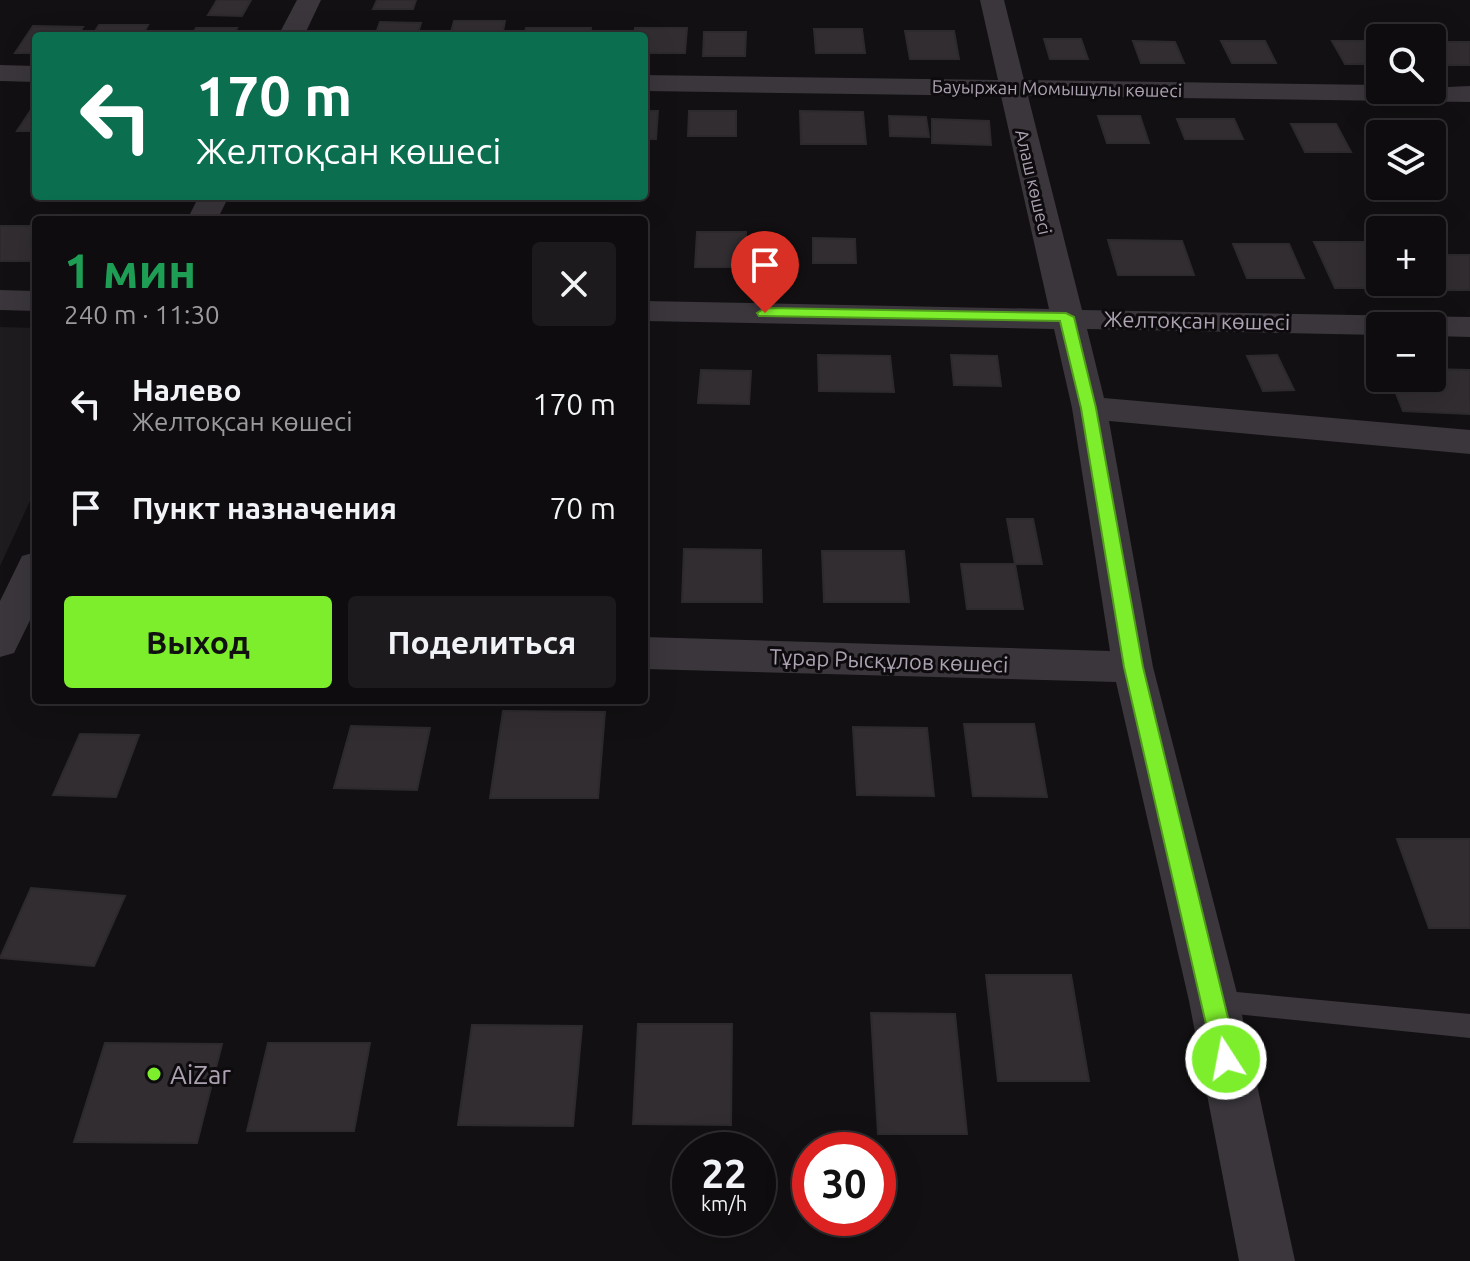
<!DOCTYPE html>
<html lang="ru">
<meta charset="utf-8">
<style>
:root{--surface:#0e0c0e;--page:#1c1a1c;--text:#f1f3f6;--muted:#9b9b9e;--line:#2e2c2e;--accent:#7dee2c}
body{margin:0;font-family:Ubuntu,sans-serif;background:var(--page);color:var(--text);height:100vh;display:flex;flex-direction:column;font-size:30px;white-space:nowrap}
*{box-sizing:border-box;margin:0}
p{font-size:26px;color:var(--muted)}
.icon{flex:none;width:44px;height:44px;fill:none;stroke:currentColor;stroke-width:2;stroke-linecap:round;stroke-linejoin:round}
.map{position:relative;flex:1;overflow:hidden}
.details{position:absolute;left:32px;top:216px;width:616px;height:488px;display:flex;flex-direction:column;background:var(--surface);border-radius:8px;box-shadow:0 8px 32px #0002,0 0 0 2px var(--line)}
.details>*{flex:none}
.hud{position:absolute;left:32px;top:32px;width:616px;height:168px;border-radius:8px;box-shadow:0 8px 32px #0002,0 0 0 2px var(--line);background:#0b6e4f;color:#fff;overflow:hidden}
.buttons{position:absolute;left:1366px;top:24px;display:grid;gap:16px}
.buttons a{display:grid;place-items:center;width:80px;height:80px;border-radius:8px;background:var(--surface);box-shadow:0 8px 32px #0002,0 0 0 2px var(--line);font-size:40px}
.speed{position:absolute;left:672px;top:1132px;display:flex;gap:16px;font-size:40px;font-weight:700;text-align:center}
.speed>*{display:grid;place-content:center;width:104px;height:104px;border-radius:50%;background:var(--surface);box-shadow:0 8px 32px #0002,0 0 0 2px var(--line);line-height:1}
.speed small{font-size:20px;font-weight:400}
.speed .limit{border:12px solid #d22;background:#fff;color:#111}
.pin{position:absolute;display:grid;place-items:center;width:68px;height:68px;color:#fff;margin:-82px -34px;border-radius:50% 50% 50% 0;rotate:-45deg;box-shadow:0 0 8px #0007}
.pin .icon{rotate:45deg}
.me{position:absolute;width:88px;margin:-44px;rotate:349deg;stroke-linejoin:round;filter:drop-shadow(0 0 6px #0008)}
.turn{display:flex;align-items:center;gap:28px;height:168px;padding:0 32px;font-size:36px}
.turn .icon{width:104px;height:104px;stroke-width:2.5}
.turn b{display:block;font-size:56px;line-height:68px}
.round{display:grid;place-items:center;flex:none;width:84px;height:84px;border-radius:8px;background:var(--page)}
.headline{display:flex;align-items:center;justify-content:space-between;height:136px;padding:0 32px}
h1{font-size:48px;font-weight:700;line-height:60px;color:#1e9e55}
.action{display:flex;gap:16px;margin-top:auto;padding:16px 32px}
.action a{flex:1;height:92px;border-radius:8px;background:var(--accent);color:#111;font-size:32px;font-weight:700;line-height:92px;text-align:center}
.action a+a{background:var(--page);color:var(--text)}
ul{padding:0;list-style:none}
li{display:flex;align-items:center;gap:24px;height:104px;padding:0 32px}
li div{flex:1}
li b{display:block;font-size:30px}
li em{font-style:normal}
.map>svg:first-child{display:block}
.built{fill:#1e1c1f}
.building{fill:#312d31;stroke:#2d2a2e;stroke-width:2}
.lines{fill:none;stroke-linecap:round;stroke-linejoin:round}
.lane{fill:#3a363c;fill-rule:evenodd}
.street{fill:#3a363c;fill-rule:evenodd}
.route{fill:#7dee2c;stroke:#519b1d;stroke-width:2}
.poi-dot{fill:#7dee2c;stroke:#0d0b0d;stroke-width:3}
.labels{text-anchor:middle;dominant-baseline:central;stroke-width:6;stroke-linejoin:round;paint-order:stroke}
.far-street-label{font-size:18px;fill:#aca2b2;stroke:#0d0b0d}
.street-label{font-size:22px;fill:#aca2b2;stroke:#0d0b0d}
.near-poi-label{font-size:26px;fill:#aca2b2;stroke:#0d0b0d;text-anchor:start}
</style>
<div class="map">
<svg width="1470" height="1261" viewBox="0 0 1470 1261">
<rect width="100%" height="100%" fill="#121012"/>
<!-- built -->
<path class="built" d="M0,327L36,328V488L0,566Z"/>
<!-- building -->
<path class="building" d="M217,0H251L242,16L208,15Z
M377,0H416L413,9H373Z
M454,21H505L502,36H450Z
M380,22L421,23L417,36H375Z
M99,25H148L142,36H92Z
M33,26L83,27L77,36H36V53H15Z
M196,28H237L233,36H192Z
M526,28H591L590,36H524Z
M635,28H687L685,53H644V36H634Z
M814,29H862L865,53H816Z
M905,31H954L959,59H910Z
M704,32H746L745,56H703Z
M1044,39H1081L1088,59H1050Z
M1133,41L1175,42L1184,63H1141Z
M1221,41H1265L1276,63H1232Z
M1332,41H1380V64H1345Z
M1432,42H1470V65H1443L1432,48Z
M35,104L36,131H17Z
M644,111H658L656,139H644Z
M689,111H736V136H688Z
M800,111L863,112L866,144H801Z
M889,116L926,117L929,137L890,136Z
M1098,116H1140L1149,143H1107Z
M932,119L989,121L991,145L932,143Z
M1177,119H1234L1243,139H1185Z
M1291,124H1336L1351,152H1305Z
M1429,125L1445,150H1432V134L1380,135L1375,126Z
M0,226H36V255L33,261H0Z
M697,232H746V267H695Z
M813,238L855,239L856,263H813Z
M1108,240L1182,241L1194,275H1118Z
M1314,242H1373L1380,255V282H1394L1397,288H1335Z
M1233,244H1289L1304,278H1247Z
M1432,255H1470V290H1442L1432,273Z
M818,355L890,356L894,392L819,391Z
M951,355L997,356L1001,386L954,385Z
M1277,355L1294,390L1263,391L1247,356Z
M1432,369L1470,370V414L1403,411L1390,378H1432Z
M701,370L751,371L749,404L698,403Z
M1007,519H1033L1042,564H1015Z
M684,549L761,550L762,602H682Z
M822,551H904L909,602H824Z
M961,564H1015L1023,609H967Z
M503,711L605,712L598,798H490Z
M964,724H1034L1047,797L973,796Z
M351,726L430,728L417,790L334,788Z
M853,727L927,728L934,796L857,795Z
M80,734L139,735L116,797L53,795Z
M1397,839H1470V928H1429Z
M31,888L125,896L94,966L0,958Z
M986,975H1071L1089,1081H998Z
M871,1013L955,1014L967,1134H878Z
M638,1024H732L731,1125L633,1124Z
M472,1025L582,1026L573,1126L458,1125Z
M105,1043L222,1044L197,1143L74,1142Z
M268,1043H370L354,1131H247Z"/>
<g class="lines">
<!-- lane -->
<path class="lane" d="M1215,990L1470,1014V1038L1215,1012L1206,1009L1203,1001L1206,993Z"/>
<!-- street -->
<path class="street" d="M297,0H321L304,36H278Z
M980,0H1004L1024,80L1380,85V90L1470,86V102L1028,96L1082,310L1470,317V337L1432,336V326H1380V335L1087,329L1104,398L1470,430V454L1109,421L1153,667L1239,1001L1295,1261H1239L1189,1001L1116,682L644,669V637L1110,651L1072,408L1054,329L644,321V301L1049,309L1001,96L644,91V75L998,80Z
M0,65L36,66V82L0,81Z
M199,196H229L217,220H187Z
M0,290L36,291V311L0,310Z
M36,552V608L14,653L0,657V601L22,556Z"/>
</g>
<!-- route -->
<path class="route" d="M765,308L1066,313L1074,317L1096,408L1143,667L1238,1059L1234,1066L1226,1070L1218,1066L1214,1059L1124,667L1081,408L1060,321L759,316L757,313Z"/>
<!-- markers -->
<circle class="poi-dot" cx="154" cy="1074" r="8"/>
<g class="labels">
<!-- far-street labels -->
<g class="far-street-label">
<text transform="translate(1057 88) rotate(1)">Бауыржан Момышұлы көшесі</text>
<text transform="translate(1034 182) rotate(77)">Алаш көшесі</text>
</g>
<!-- street labels -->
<g class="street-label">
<text transform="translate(1197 320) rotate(1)">Желтоқсан көшесі</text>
<text transform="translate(889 660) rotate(2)">Тұрар Рысқұлов көшесі</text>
</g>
<!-- near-poi labels -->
<g class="near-poi-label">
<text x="170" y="1074">AiZar</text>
</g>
</g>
</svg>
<div class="buttons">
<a><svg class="icon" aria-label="search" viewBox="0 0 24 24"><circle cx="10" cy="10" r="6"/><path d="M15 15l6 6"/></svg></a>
<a><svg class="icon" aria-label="layers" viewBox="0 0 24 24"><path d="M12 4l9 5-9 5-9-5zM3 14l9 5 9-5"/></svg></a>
<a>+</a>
<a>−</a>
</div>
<div class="speed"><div>22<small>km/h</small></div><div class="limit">30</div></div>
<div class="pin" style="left:765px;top:313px;background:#d93025"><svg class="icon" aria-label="arrive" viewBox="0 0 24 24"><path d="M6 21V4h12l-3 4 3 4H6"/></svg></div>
<svg class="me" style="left:1226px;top:1059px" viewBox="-20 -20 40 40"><circle r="17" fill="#7dee2c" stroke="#fff" stroke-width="3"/><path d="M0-11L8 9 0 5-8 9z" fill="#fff"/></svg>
<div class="hud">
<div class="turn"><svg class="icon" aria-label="left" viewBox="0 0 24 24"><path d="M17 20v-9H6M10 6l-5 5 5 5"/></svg><div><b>170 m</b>Желтоқсан көшесі</div></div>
</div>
<section class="details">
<div class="headline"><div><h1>1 мин</h1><p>240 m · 11:30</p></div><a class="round"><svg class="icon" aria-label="close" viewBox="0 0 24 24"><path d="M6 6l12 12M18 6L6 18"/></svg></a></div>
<ul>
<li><svg class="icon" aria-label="left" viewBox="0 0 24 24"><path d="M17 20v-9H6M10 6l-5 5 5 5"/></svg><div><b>Налево</b><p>Желтоқсан көшесі</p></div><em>170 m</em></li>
<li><svg class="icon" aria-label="arrive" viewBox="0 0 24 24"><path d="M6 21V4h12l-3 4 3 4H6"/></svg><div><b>Пункт назначения</b></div><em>70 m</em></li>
</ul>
<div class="action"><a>Выход</a><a>Поделиться</a></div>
</section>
</div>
